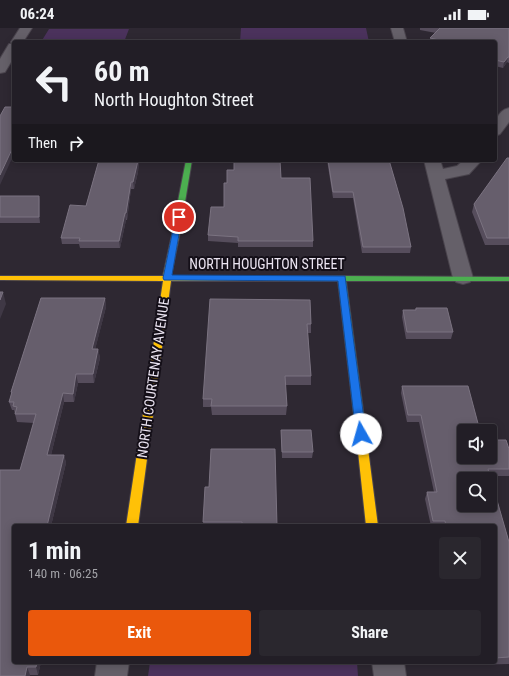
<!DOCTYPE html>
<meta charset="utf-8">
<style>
:root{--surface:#221e26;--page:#2a272e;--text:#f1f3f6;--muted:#a2a2a7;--line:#3f3c43;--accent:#ea580c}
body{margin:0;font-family:"Roboto Condensed",sans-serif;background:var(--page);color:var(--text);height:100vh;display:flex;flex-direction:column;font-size:15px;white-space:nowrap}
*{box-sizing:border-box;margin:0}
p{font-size:13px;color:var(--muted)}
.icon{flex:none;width:22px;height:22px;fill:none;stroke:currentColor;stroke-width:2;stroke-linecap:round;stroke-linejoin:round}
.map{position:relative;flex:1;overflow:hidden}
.details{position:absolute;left:12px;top:496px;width:485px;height:140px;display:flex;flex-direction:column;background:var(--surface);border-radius:4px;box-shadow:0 2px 10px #0003,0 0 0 1px var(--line)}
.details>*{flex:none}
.guide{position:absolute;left:12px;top:12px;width:485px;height:122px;border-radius:4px;box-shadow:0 2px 10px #0003,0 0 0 1px var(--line);background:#221e26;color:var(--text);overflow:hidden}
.tools{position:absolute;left:457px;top:396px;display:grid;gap:8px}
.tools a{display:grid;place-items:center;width:40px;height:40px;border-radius:4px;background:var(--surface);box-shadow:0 2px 10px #0003,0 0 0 1px var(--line);font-size:20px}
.pin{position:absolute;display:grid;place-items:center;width:34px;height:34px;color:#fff;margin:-17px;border:2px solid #fff;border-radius:50%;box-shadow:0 1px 4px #0007}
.me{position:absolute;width:44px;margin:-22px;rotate:353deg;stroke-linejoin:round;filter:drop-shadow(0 0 3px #0008)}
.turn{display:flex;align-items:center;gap:14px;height:84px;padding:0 16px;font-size:18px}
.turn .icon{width:52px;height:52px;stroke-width:2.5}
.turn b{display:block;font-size:28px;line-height:34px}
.then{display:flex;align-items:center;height:38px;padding:0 16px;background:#0003;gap:8px;font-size:15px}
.round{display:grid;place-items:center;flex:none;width:42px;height:42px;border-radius:4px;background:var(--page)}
.overview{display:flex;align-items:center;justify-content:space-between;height:68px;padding:0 16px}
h1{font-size:24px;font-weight:700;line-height:30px}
.cta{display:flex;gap:8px;margin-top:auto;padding:8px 16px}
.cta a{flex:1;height:46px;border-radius:4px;background:var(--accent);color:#fff;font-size:16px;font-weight:700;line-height:46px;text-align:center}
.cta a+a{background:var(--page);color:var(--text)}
.status{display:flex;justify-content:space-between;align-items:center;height:28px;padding:0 20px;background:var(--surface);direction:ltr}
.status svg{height:11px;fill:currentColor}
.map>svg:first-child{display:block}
.green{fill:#4b325c}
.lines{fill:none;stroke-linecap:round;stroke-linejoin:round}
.street-casing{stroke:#4a444d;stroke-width:2}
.fast-casing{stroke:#4a444d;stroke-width:2}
.slow-casing{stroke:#4a444d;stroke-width:2}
.street{fill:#656069;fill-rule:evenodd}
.fast{fill:#4caf50;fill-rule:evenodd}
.slow{fill:#ffc107;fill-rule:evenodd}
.wall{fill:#564d5c}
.shaded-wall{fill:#3f3845}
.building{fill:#665e6c;stroke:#7b7381;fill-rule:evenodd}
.route{fill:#1a73e8;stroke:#114b97}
.labels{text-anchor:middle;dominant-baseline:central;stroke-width:4;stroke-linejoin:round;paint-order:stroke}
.street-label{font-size:14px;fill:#ece5f2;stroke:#140f18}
</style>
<div class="status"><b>06:24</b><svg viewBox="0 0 49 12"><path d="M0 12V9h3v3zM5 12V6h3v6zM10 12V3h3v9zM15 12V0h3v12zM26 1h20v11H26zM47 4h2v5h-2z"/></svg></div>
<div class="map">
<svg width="509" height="648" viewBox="0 0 509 648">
<rect width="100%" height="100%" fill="#2e2832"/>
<!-- green -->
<path class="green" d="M241,0H366L369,14H240Z
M49,1H129L124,14H41Z
M150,634H357L358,648H148Z"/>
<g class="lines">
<!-- street casing -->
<g class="street-casing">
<path id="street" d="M20,0H32L23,14H14V29L5,44L0,45V31L9,16H12L11,14Z
M391,0H403L407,14H395Z
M509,80V94L500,106L495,108C495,96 496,83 509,80Z
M424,132H440L443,141L457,138L464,132H482L469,146L445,151L473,250L470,254L463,256L456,254L453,250Z
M97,634H129L127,648H95Z
M372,634H404L406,648H374Z"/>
</g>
<!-- fast casing -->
<g class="fast-casing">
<path id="fast" d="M186,132H192L180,204L176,206L172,204Z
M342,248L509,249V253H346L366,405L365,408H357L356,405L338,253H279L275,251L279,249Z"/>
</g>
<!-- slow casing -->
<g class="slow-casing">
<path id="slow" d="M173,202H179L180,204L171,248L279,249L283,251L279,253H171L138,498H126L163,253L0,252V248H163Z
M361,401L365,402L366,405L378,498H366L356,405L357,402Z"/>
</g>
<!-- street -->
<use href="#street" class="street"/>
<!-- fast -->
<use href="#fast" class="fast"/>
<!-- slow -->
<use href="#slow" class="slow"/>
</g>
<!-- wall -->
<path class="wall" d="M420,0H509V35L507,34L503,40L495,38V14H430V10L436,5L420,2Z
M509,130V217H485L472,184L474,176Z
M99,132H139L138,144L134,161H131L127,192H126L120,220H80L79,216H62L61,210L86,178Z
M327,132H389L411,219L410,225H362L353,170H333Z
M234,142L281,150L313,213V219H238V215L208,213V207L224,179L227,155Z
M0,168H39L40,175V195H0Z
M41,270H105L106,279L95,321H98L100,330L94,355H78L74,374H64L51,427H64L66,435L51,498H14V634H41L38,647H30V648H0V442H20L34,395L17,394L14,382H12L9,374L11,367V364Z
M310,272L311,296V305H308L311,348V357H285L287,378L286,387H212L211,379H203V371Z
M416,280L453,304L451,311H406L402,289L403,282H415Z
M402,358L464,429L509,421V448H490L509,514V636L466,637L465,634H495V498H431L425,471L427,464H434L419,394H407L401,365Z
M281,402L313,424L312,430H282Z
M205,459L277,498H203Z"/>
<!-- shaded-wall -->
<path class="shaded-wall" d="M508,29L507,34L503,40L504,34Z
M14,117V126L0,157V147Z
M138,132H139L138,144L134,161L133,154Z
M131,154V161L127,192L126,185Z
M39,168L40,175V195L39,189Z
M125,185L126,192L120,220L119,213Z
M3,264L6,276L0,291V272Z
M105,270L106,279L93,330L92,321Z
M98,321L100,330L94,355L93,346Z
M76,346L78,355L74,374L73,366Z
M63,365L64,374L49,435L47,427Z
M64,427L66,435L51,498H47Z
M37,634H41L38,647L36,639Z
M27,639L30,647V648H25Z"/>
<!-- building -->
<path class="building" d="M439,0H509V29H508L504,34L495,32V14H448L430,10L440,0Z
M14,76V117L0,147V88L5,79H12Z
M507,130H509V210H487L474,176Z
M99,132H138L137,137L133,154H131L126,185H125L119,213H79L80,210H61L70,177L86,178Z
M234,132H280L281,150H310L313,213H238V209L208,207L211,179H224V155H227V142H234Z
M328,132H389L403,180L411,219H363L353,164H333Z
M0,168H39V189H0Z
M0,264H3L0,272Z
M41,270H105L92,321H98L93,346H76L73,366L63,365L47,427H64L47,498H14V634H37L36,639H27L25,648H0V442H20L36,386H15L17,379L13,378L14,374H9L12,364H11Z
M210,271L310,272L311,296H307L311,348H285L287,378H211L212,371H203Z
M416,280H447L453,304H407L403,282H416Z
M402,358H468L480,403H464V429H490V412H506L509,421V441H488L509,514V629L495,630V498H446L445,493H433L427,464H437L421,387H408ZM464,451H490V477H464Z
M281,402H311L313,424H282Z
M211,421H275L277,498H242V494H203L205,459H209Z"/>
<!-- route -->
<path class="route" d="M176,187H179L182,189L172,247L345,248L366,406L364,409H357L356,406L338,253L164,252L163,250Z"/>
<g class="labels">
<!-- street labels -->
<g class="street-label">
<text x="267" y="236">NORTH HOUGHTON STREET</text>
<text transform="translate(153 350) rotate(-82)">NORTH COURTENAY AVENUE</text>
</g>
</g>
</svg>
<div class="tools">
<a><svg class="icon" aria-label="sound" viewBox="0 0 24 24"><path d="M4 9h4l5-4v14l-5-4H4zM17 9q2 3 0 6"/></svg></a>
<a><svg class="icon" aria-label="search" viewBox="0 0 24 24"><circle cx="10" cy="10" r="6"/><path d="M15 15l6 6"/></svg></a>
</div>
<div class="pin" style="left:179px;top:189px;background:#d93025"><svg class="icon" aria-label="arrive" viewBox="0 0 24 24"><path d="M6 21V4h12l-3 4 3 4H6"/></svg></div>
<svg class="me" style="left:361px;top:406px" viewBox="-20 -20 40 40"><circle r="19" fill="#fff"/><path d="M0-13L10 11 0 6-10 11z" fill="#1a73e8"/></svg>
<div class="guide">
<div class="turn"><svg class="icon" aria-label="left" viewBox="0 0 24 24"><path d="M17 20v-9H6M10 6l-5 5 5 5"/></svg><div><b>60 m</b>North Houghton Street</div></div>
<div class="then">Then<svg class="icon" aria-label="right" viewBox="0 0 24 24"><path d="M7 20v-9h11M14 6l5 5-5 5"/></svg></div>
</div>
<section class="details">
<div class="overview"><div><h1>1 min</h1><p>140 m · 06:25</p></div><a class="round"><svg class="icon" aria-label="close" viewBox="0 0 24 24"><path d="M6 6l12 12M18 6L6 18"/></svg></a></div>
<div class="cta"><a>Exit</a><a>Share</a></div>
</section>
</div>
